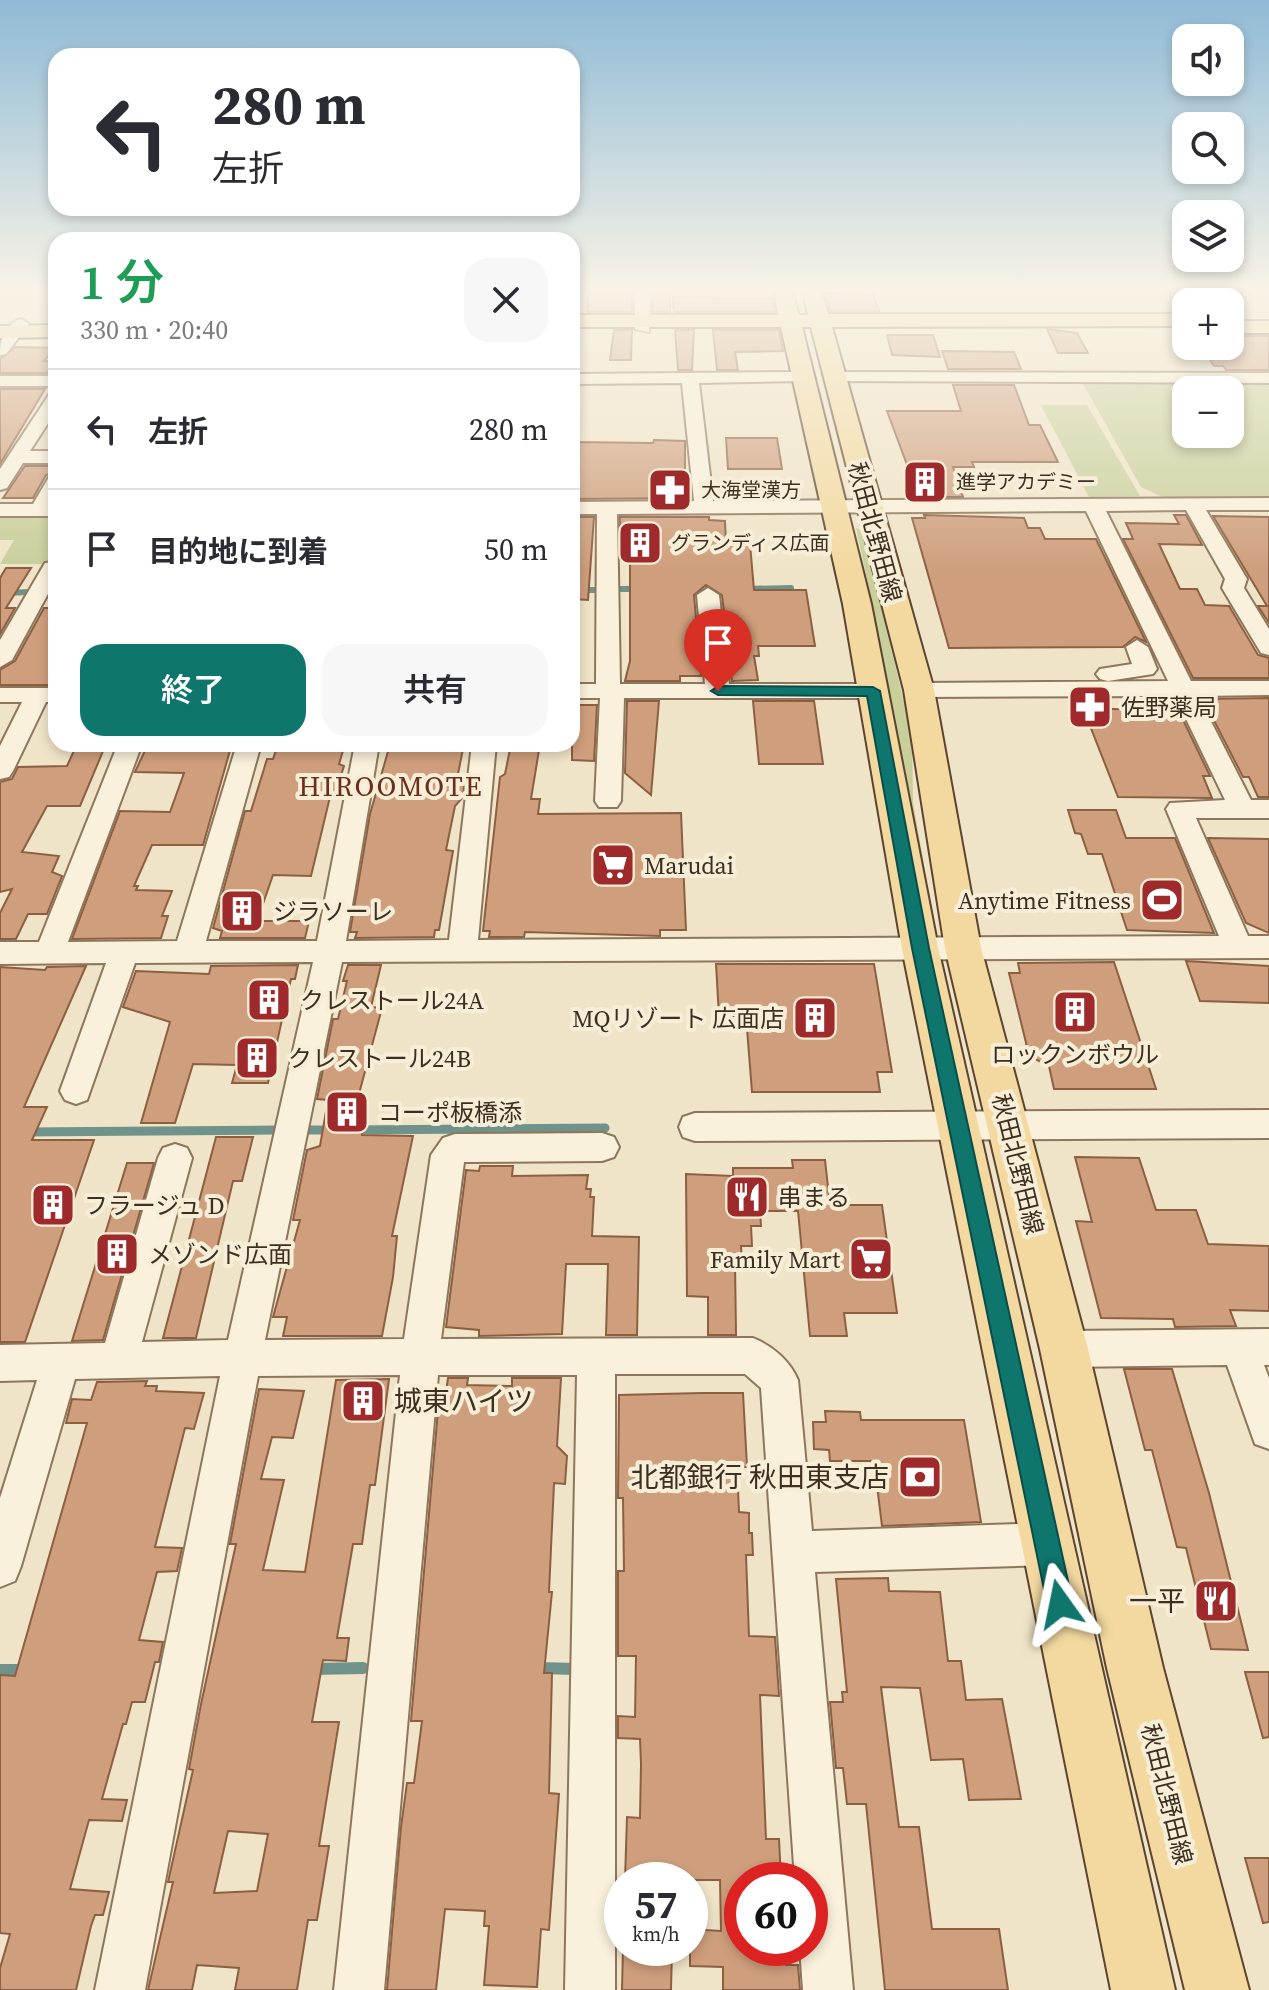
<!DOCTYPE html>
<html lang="ja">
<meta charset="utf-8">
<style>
:root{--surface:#fff;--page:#f7f7f7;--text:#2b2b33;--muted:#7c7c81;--line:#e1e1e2;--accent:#0f766e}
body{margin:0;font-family:"Source Serif 4","Noto Sans JP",serif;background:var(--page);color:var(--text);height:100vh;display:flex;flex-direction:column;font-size:30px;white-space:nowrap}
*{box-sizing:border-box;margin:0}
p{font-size:26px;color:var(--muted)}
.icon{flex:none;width:44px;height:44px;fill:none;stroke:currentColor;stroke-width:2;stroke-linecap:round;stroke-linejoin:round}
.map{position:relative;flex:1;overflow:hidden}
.panel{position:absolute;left:48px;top:232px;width:532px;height:520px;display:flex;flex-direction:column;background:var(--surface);border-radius:24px;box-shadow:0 4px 12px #0003}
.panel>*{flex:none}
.guide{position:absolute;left:48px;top:48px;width:532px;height:168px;border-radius:24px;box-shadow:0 4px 12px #0003;background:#fff;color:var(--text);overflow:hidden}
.fabs{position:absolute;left:1172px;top:24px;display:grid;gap:16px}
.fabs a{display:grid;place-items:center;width:72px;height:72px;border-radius:16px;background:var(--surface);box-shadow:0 4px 12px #0003;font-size:40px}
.speed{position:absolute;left:604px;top:1862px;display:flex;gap:16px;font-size:40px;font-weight:700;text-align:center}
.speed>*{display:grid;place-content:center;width:104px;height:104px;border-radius:50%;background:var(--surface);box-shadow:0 4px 12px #0003;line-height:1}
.speed small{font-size:20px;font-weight:400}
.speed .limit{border:12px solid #d22;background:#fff;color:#111}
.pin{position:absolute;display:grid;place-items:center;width:68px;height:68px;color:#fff;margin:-82px -34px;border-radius:50% 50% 50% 0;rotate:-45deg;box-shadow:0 0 8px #0007}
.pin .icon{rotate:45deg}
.me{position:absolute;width:88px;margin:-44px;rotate:348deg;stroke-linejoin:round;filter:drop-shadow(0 0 6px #0008)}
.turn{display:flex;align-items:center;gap:28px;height:168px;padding:0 32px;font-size:36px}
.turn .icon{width:104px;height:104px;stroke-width:2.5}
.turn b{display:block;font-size:56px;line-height:68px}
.round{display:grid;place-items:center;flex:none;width:84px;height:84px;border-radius:24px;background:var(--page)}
.head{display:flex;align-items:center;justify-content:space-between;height:136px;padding:0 32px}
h1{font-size:48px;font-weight:600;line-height:60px;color:#1e9e55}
.primary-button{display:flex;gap:16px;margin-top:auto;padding:16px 32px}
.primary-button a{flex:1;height:92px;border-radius:24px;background:var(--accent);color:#fff;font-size:32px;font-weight:600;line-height:92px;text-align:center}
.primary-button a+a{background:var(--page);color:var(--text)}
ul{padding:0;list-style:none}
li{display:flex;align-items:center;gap:24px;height:120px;padding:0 32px;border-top:2px solid var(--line)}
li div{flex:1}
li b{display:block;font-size:30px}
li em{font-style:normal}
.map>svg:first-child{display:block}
.green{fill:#c9cf9b;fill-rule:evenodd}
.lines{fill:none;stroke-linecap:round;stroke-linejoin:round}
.stream-far2{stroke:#6f938a;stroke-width:6}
.stream-far1{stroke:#6f938a;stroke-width:9}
.stream{stroke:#6f938a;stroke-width:12}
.building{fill:#cf9f7d;stroke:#8d5f41;stroke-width:2;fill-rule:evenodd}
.minor-casing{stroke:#8d765c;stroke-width:4}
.major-casing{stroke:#5b4430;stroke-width:4}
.minor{fill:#faf1dc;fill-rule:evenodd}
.major{fill:#f3d9a0;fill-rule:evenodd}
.route{fill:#0f766e;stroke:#0a4d48;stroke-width:2}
.labels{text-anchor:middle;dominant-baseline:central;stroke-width:8;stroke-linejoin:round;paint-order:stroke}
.far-poi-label{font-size:20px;fill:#3d2e20;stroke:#f7eed8;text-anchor:start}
.street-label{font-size:24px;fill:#3d2e20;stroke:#f7eed8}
.poi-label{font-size:24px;fill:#3d2e20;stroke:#f7eed8;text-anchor:start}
.quarter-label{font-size:28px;letter-spacing:2px;fill:#6b2e1e;stroke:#f7eed8}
.near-poi-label{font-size:28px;fill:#3d2e20;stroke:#f7eed8;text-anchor:end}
</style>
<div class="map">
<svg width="1269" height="1990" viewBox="0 0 1269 1990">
<rect width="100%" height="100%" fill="#f0e4c8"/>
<!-- green -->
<path class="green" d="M1269,379V497H1162L1141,487L1081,380ZM1186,390H1230V434H1186Z
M1041,405H1087L1140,496L1089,497Z
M0,515H56V548L47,564H0L14,540H0Z
M856,528L862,530L912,734L913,801L931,907L928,908L891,703L870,622V593Z"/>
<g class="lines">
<!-- stream-far2 -->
<path class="stream-far2" d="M617,589H640
M745,589L791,588
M572,590H597
M48,592H56
M0,593L33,592"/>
<!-- stream-far1 -->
<path class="stream-far1" d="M303,1130H330
M352,1130L605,1128
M25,1132L277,1130"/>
<!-- stream -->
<path class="stream" d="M537,1668L577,1669
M313,1669L363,1668
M0,1670H27"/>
</g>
<!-- building -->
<path class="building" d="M589,291H632V312H587Z
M653,291H670V312H652Z
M825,293L873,294L879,311H830Z
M673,297L772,298L774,312H674Z
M1047,329L1077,333L1088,353H1058Z
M614,330H632L631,360H610Z
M675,330H694L692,370H678Z
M713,330H779L783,351L735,352L738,370H717Z
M887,335H933L940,357L892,355Z
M1230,336H1269V370H1226L1223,366H1214L1201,346H1230Z
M15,347L55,348L44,361L56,362L47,373H0V359Z
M942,351L1014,352L1021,369H948Z
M953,385H1014L1029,425H1040L1058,462H972L974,467H953L963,497H919L887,411H961Z
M0,389H45L0,464Z
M726,438H777L782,469H728Z
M654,440L685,441V498L572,499V442L653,443Z
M25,466H56V472L46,475L33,498H3Z
M924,515L1024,518L1028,528H1040L1045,539H1096L1146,642L1135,637L1123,647L949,648L912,518H925Z
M1174,515H1186L1202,545L1159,544L1180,589H1197L1205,605L1229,606L1258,655L1269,658V678H1193L1123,539H1133L1126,523L1179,524Z
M1213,516L1269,517V623L1258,606H1267Z
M572,517H594L588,600L572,599Z
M620,517H709V520L725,521L726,544H750L754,590H806L815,646H758L759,656H754L758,680L732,681L722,595L706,585L694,595L701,676H680V681H625L630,661V530H620Z
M6,568H31L6,608H15L0,634V578Z
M44,608H56V685H0V670L15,661Z
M1269,698V797H1258L1249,777H1243L1203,699Z
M1140,699H1173L1210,776H1203L1212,798L1118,797L1083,708L1144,710Z
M627,701H659L651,795L625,773Z
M753,701H814L823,764H759Z
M572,705H597L594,761L572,760Z
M77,744H106L80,806H47L22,852L59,856L52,872L62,876L47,914H28L16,939H0V913L12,889L0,892V782L12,779L18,767L67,766Z
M148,744L231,747L203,845H152L134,886H138L136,890L172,891L162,916H168L161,938L72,939L120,811L170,812L184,773L135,772Z
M278,744H345L339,764L344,766L334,797H330L311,876L273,875L257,921H309L305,938H220L222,931L213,928L245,811H251L267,759H273Z
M396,744H464L458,774L465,777L463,797L455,806L446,850L453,851L439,930H435L434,937L355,938L357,932H350L370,814L389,748H396Z
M511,744H540L531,799H540L538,814L681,813L686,930H660V936L525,932L524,937H489L490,931H483L500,777L505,774Z
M1068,810H1116L1126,838H1175L1214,933L1127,930L1102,854H1088L1081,834L1075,833Z
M1208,838L1269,839V933L1246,923Z
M1186,961L1269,966V1003L1200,1001Z
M1114,962L1156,1089H1054L1049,1066L1035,1059L1033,1051H1028L1009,973H1020L1018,963Z
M716,964H874L892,1072H877L880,1092H752L746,1016H719Z
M298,965L295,979H291L268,1083H232L237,1065L193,1064L175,1123H141L170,1022L123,1007L136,971L209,974L211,966Z
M348,965H381L371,1007L382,1008L356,1105H367L362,1135L413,1136L392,1236H397L393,1277L382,1336H283L287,1317H273L300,1220H293L307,1150L320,1146L328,1100L317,1099L333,1019H338L347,981H343Z
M86,966L24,1107H47L32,1140H94L25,1342H0V967L45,970L47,967Z
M216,1137H253L242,1181H233L196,1338H163Z
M1075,1157L1139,1158L1156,1210H1196L1208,1244L1269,1246V1311L1230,1310L1236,1326L1175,1327L1173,1319L1101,1318L1076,1221L1092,1222Z
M792,1160H825L830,1205H882L897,1313H844L847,1336H810L798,1211H760L761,1226H751L752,1246H741L742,1263H735L736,1335H708V1297L687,1296L686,1174L733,1176V1168H793Z
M127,1163H154L103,1340L72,1341Z
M480,1166H513L512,1176L588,1175L586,1189H591L590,1197H594L592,1236L639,1237L637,1335H606L608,1264H566L562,1334L479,1336V1330L446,1327L466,1170L479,1171Z
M1124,1369H1172L1209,1493L1248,1650L1211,1649L1186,1548L1177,1547L1152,1450H1145Z
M448,1378H468L467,1385L512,1386V1378H561L557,1446L567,1456L565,1484L554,1483L549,1592H552L544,1673H552L549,1793L559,1794L549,1930L541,1929L537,1987L484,1985L489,1926H484L485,1911L445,1909L436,1990H387L401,1827L407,1783H414L422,1721H411L439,1399H445Z
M389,1379L375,1485H370L362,1544H353L337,1638H349L346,1661L323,1660L312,1722H339L319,1846H329L317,1920H308L297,1990H235L239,1968L197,1965L192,1990H148L173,1882H168L193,1770L189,1769L201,1704L236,1544H230L259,1389L304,1391L293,1438L272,1437L261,1479L284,1480L263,1570L305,1572L336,1380ZM228,1831L268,1834L257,1891L214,1893Z
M147,1381L145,1386H157L156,1391L204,1393L194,1429L185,1428L155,1547L182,1548L177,1571L157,1572L139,1640L163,1642L159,1662H155L145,1702H132L126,1724H123L102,1799L127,1800L122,1821L89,1820L70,1889L109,1892L103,1915H95L91,1926L76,1990H0V1968L10,1934L0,1933V1675L15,1676L87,1423H66L72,1399L91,1400L97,1382Z
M702,1393H743L747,1467H737L739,1512L749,1513V1533H752L753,1555H746L749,1636L775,1637L779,1696L760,1695L766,1839H779L781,1880H742V1948H785L786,1965H798L800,1990H723V1967L690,1966V1929L721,1931L720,1880H625L627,1817L640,1818L641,1764L640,1739L618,1738V1716L635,1717L636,1656H618V1571H624L623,1498H618L619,1395Z
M825,1411L860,1412L861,1420H964L981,1522L882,1526L874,1461H830L829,1450L814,1449L813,1422H826Z
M888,1578L889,1591L940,1592L948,1661H961L966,1700L1002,1699L1021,1799L969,1800L963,1759L931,1760L920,1688L881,1687L899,1827H919L932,1929H999L1008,1990H885L866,1804H847L843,1768H836L830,1702H843L842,1692H847L836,1579Z
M1245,1672H1269V1737L1263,1738Z
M1245,1858H1269V1922L1263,1923Z
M623,1948H672L671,1990H622Z"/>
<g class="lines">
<!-- minor casing -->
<g class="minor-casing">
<path id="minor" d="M635,291H650L649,332L635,329Z
M21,319L29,324L6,354L0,355C0,340 5,324 21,319Z
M801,372L810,377L807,381L699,383L713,501L1269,498V510H1206L1247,579L1244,588L1269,629V655L1261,653L1222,588L1225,579L1186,510L1106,511L1191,681H1269V695L1198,696L1251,800H1269V818H1196L1248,936H1269V958L342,962L265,1340L404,1339L431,1155L443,1138L455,1134L602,1133L614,1137L619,1147L614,1157L602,1161L464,1162L441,1339L753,1338C773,1346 790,1361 798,1380L812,1531L1047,1523L1062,1529L1068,1544L1062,1559L1047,1565L815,1572L853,1990H803L800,1948H810V1880H795L761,1388L745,1374H615V1990H565L577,1375H438L384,1990H334L400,1375L258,1376L145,1990H95L220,1376L75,1379L21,1566L15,1581L0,1587V1498L37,1380L0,1381V1345L105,1343L158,1158L163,1148L175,1144L187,1148L192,1158L142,1342L228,1340L313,962L135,963L87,1100L76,1104L65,1100L60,1091L106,963L0,964V942H39L118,744H142L68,942L177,941L237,744H261L206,941H317L355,744H379L346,941L449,940L472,744H496L478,940L1219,936L1166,809L1170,803L1225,800L1175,696L919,697L907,690L919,683L1168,681L1086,511L617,514L620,684H705L697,595L708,588L719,595L729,684H873L885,691L873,698H624L621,801L617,807H599L595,801L600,698H572V684H596L597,514H572V502L694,501L682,383L572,384V374Z
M834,372L1269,373V383L828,381L825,377Z
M0,376H56V386H0Z
M56,392V411L30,451H56V463H23L7,488L0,490V469L50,393Z
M56,475L52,504H56V516H0V504H33L49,477Z
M56,562V579L12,660L0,667V640L45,563Z
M1137,640L1148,647L1157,669L1153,674L1108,681L1100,679L1096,674L1100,669L1132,664L1126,647Z
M0,688H56V702H46L13,771L9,777L0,779V746L22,702H0Z
M1269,1110V1138L695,1141L683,1137L679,1127L683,1117L695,1113Z
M1269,1329V1365H1264L1269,1378V1449L1255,1444L1227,1365L1064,1367L1051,1362L1045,1349L1051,1336L1064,1331Z"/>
</g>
<!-- major casing -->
<g class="major-casing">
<path id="major" d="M774,291H792L799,315H808L803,291H821L828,314H1186V326L832,327L934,690L981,948L1088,1349L1163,1668L1249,1990H1185L1107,1668L1040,1349L945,948L904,690L811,327H802L871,604L938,948L1175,1990H1111L902,948L843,604L781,327H572V315H778Z
M1230,321H1269V333H1230Z
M56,325V337L0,338V326Z"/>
</g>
<!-- minor -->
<use href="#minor" class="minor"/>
<!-- major -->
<use href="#major" class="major"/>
</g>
<!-- sky -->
<linearGradient id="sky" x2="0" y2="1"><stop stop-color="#8fbad6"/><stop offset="0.51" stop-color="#f8f3e6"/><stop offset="1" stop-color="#f8f3e6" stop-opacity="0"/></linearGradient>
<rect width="1269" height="569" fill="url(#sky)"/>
<!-- route -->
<path class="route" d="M873,687L880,691L929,948L1073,1604L1069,1613L1060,1617L1051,1613L1047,1604L912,948L867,696L718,695L711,691L718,686Z"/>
<!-- icons -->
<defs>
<g id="building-square" transform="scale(2.3)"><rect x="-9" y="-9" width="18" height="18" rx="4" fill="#9e2a2b" stroke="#f7eed8"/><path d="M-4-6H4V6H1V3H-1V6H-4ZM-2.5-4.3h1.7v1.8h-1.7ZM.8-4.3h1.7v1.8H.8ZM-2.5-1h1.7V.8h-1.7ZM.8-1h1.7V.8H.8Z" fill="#fff"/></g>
<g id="pharmacy-square" transform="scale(2.3)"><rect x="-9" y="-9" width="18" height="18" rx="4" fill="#9e2a2b" stroke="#f7eed8"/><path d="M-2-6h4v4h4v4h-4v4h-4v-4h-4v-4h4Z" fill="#fff"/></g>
<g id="supermarket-square" transform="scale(2.3)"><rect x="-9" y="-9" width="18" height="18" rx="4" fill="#9e2a2b" stroke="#f7eed8"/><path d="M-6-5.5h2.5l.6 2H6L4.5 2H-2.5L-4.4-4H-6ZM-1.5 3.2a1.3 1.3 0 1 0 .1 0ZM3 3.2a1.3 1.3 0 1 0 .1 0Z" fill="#fff"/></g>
<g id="stadium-square" transform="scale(2.3)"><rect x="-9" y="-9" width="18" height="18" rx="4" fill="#9e2a2b" stroke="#f7eed8"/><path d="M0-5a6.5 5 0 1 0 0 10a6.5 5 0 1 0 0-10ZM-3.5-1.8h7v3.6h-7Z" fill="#fff"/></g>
<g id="restaurant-square" transform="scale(2.3)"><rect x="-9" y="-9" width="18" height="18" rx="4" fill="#9e2a2b" stroke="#f7eed8"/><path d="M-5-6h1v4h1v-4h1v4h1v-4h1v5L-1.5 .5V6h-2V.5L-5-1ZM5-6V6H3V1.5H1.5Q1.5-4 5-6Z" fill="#fff"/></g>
<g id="bank-square" transform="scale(2.3)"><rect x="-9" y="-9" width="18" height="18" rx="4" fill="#9e2a2b" stroke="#f7eed8"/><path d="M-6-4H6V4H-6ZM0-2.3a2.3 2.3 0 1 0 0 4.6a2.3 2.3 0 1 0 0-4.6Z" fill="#fff"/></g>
</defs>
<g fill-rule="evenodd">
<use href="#building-square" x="925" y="482"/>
<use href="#pharmacy-square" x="670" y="490"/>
<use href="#building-square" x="640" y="543"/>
<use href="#pharmacy-square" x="1090" y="707"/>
<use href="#supermarket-square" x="613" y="865"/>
<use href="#stadium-square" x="1162" y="900"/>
<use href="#building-square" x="242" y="911"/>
<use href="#building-square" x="269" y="1000"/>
<use href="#building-square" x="1075" y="1012"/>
<use href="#building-square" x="815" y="1018"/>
<use href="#building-square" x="257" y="1058"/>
<use href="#building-square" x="347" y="1112"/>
<use href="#restaurant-square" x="747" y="1197"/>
<use href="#building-square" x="53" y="1205"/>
<use href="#building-square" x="117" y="1254"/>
<use href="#supermarket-square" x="871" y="1259"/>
<use href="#building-square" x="363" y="1401"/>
<use href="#bank-square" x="920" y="1477"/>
<use href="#restaurant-square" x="1216" y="1601"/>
</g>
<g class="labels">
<!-- far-poi labels -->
<g class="far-poi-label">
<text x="956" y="482">進学アカデミー</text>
<text x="701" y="490">大海堂漢方</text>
<text x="671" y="543">グランディス広面</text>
</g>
<!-- street labels -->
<g class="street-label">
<text transform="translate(875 532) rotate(75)">秋田北野田線</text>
<text transform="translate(1018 1164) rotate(76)">秋田北野田線</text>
<text transform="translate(1167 1794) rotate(76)">秋田北野田線</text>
</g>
<!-- poi labels -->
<g class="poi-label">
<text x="1121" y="707">佐野薬局</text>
<text x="644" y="865">Marudai</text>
<text x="1131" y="900" text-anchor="end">Anytime Fitness</text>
<text x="273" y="911">ジラソーレ</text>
<text x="300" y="1000">クレストール24A</text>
<text x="784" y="1018" text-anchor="end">MQリゾート 広面店</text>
<text x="1075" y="1054" text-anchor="middle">ロックンボウル</text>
<text x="288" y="1058">クレストール24B</text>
<text x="378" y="1112">コーポ板橋添</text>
<text x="778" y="1197">串まる</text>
<text x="84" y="1205">フラージュ D</text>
<text x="148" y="1254">メゾンド広面</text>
<text x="840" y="1259" text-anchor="end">Family Mart</text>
</g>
<!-- quarter labels -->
<g class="quarter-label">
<text x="391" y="786">HIROOMOTE</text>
</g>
<!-- near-poi labels -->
<g class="near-poi-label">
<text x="394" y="1401" text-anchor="start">城東ハイツ</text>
<text x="889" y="1477">北都銀行 秋田東支店</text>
<text x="1185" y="1601">一平</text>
</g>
</g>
</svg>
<div class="fabs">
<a><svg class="icon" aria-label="sound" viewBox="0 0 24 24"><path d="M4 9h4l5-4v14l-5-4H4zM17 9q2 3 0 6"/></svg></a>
<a><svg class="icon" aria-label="search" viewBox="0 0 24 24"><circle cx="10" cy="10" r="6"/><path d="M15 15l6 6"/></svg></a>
<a><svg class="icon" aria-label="layers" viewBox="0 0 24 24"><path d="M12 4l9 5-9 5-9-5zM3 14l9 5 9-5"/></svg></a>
<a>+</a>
<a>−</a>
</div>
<div class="speed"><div>57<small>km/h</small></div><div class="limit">60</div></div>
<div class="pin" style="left:718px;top:691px;background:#d93025"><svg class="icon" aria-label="arrive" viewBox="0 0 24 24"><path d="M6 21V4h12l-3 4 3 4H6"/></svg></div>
<svg class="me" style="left:1060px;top:1604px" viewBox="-20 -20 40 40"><path d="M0-17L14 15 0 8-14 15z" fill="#0f766e" stroke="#fff" stroke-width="4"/></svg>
<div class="guide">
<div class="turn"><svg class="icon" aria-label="left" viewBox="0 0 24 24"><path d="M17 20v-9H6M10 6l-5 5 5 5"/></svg><div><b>280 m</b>左折</div></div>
</div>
<section class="panel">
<div class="head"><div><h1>1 分</h1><p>330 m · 20:40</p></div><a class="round"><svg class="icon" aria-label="close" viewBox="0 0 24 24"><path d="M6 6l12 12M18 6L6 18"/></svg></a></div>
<ul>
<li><svg class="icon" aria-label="left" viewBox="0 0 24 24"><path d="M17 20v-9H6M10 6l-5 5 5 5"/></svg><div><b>左折</b></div><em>280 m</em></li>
<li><svg class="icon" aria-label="arrive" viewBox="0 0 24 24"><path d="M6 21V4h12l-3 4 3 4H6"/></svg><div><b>目的地に到着</b></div><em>50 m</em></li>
</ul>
<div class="primary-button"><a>終了</a><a>共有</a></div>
</section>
</div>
